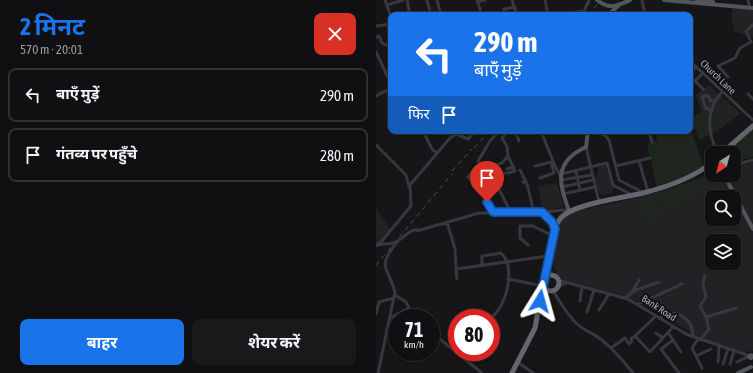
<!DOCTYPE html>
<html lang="hi">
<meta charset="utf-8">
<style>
:root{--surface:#101012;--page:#19191b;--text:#f1f3f6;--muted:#9c9d9f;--line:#303032;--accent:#1a73e8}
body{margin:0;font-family:"Asap Condensed","Noto Sans Devanagari",sans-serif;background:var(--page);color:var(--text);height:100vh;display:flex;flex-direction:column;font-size:15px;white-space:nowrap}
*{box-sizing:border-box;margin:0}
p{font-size:13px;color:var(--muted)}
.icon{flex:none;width:22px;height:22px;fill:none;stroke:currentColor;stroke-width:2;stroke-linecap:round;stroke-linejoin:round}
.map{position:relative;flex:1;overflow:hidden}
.details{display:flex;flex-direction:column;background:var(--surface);width:376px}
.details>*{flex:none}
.hud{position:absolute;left:12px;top:12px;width:305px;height:122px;border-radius:8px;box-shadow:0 1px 3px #0004,0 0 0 1px var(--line);background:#1a73e8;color:#fff;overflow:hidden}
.needle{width:26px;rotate:216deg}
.controls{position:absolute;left:329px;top:146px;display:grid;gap:8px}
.controls a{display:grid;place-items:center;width:36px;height:36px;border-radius:8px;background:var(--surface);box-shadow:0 1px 3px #0004,0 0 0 1px var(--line);font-size:20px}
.speed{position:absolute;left:12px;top:309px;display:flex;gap:8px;font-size:20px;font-weight:700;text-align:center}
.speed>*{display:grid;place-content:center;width:52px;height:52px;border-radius:50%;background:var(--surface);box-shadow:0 1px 3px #0004,0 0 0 1px var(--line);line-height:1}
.speed small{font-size:10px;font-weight:400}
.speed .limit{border:6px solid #d22;background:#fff;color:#111}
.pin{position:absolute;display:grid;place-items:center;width:34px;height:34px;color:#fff;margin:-41px -17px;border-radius:50% 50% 50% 0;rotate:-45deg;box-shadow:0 0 4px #0007}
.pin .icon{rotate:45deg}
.me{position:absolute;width:44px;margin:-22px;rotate:8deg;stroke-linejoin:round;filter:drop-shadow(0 0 3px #0008)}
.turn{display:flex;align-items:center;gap:14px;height:84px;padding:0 20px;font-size:18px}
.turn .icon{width:52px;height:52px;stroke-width:2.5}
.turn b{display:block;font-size:28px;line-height:34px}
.then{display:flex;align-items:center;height:38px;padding:0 20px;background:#0003;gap:8px;font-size:15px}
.round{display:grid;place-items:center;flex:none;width:42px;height:42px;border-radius:8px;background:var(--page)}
.headline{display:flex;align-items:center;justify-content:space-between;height:68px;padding:0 20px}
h1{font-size:24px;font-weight:700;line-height:30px;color:var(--accent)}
.cta{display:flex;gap:8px;margin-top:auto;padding:8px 20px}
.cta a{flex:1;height:46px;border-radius:8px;background:var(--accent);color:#fff;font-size:16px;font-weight:700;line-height:46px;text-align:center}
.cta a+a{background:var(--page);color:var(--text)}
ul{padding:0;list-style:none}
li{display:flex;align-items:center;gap:12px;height:54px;margin:0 8px 6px;padding:0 12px;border:2px solid var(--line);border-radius:8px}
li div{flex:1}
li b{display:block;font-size:15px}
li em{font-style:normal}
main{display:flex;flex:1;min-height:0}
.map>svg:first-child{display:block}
.built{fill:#222225;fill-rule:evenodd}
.green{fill:#1e261f}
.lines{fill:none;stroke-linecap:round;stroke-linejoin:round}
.minor{stroke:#37383d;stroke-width:3}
.major{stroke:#53555c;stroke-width:4}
.highway{stroke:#63666e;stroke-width:5}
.rail{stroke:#4a4c52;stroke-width:1;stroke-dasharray:5 4;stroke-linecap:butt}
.minor-bridge{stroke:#37383d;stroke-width:3}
.major-bridge{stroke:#53555c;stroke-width:4}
.route-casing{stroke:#114b97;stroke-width:10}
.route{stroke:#1a73e8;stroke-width:7}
.labels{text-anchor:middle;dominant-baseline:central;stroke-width:4;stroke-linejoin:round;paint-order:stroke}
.street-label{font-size:10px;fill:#a8adb8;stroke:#111113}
</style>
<main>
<section class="details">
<div class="headline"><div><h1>2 मिनट</h1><p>570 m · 20:01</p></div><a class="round" style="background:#d93025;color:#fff"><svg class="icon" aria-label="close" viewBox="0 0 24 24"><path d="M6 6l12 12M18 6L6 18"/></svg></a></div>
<ul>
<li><svg class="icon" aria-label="left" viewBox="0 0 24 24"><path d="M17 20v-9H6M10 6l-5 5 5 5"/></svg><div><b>बाएँ मुड़ें</b></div><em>290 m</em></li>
<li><svg class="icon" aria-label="arrive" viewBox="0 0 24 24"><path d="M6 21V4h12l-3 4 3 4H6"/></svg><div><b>गंतव्य पर पहुँचे</b></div><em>280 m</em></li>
</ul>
<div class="cta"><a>बाहर</a><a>शेयर करें</a></div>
</section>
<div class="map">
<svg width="377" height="373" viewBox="0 0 377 373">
<rect width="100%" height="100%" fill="#161618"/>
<!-- built -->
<path class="built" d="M357,6L377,7V37L359,32L355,17Z
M333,85L365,113L338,133L323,140L315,117L325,112L320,95Z
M377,162V351L368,352L330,341L253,297L182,278L177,264L183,224L186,218L195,212L260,198L298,187L336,174V175H358V167ZM336,197H358V219H336ZM336,241H358V263H336Z
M229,165L236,186L239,187L235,193L227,195L222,192L219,178L222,173V166Z
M181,183L188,207L166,211L162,186Z
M0,207L15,231L7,241L0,244Z"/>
<!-- green -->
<path class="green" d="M336,107L340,113L333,118L342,128L323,139L316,117Z
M314,128L327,164L323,171L281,188L271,143L281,141L280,131H314Z
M377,129V157L358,162V153H350Z
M331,176L334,186L330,195L291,210L281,203L284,211L280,224L274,225L264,198L275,194L279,200L278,194Z"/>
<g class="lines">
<!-- minor -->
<path class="minor" d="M9,0L15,17
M31,0L34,15
M51,0L55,15
M61,0L65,15
M101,0L106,15
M136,0L141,15
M169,0L172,15
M266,0L269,15
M372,0L373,5
M101,2L109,0
M11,5L27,0
M95,15L104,12
M129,15L128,9L139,7
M176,15L208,11L213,0
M0,26L15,24
M0,37L3,36L6,43L15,47
M0,52L15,84
M314,61L377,120
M314,72L320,67
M314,76L327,89
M352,77L342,66L359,58L364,48L375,42L370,31L377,25
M319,81L327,73
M372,94L377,99
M0,96L15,88
M334,111L332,108L330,109L326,97L331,95L335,101H338
M47,131L56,149L61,153
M123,131L114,141L102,161L119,181L135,213
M139,131L143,141
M165,131L179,166L184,175
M219,131L230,136L233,140L243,180L266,192
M273,131L276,142
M0,145L30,175L33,187
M210,147L223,202
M342,153C331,132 329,111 346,92
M132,156L139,171L132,173
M263,161L272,192
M358,165L377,160
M159,166L175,162
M240,166L274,158
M99,168L92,177L105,192L117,212
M332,168L336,169
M131,169L138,167
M144,170L150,182
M200,171L204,190
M185,174L231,163L237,185L256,195
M120,177L129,173
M121,177L117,166L126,163L132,156L131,146L126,138L132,131
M164,178L178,173L175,162
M185,180L216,175
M147,182L151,184L158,213
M186,187L217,180
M187,194L219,187
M166,212L176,222L178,228
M71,222L79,249L80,269L172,256
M41,231L103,213H158L188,210L191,212
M0,245L5,242L35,206L34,185L74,138L80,134L92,139L99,131
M152,245L144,238V226H157L177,236
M106,264V256L125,253C137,264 133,289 127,301C125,308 119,314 115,319
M80,269L81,279
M132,279L167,286
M182,280L252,299L310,334L374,356
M180,288L190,283
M176,290C184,301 190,313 200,323C207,330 215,332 223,338C236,347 247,361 257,373
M256,292L263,280
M249,298L260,290L283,282
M204,301L206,287
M262,304L306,284
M223,310L233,294
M211,312L218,290
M0,314L3,302L18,298
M280,316L259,336L274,352L297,327
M330,317L360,308
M14,318L33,308L30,302L19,295
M283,318C298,306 318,318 317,337
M12,326L21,324
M55,332L106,373
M280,333L287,338
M293,334L305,352
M322,339L316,348L326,368
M297,340L285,349L303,373
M324,340L333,329L330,317L324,306L330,297L327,284L329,275
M235,348L249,338L253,344L256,341L255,339L259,336
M320,356L335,349
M88,357L92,352
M342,362L343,346
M361,362L373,356
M144,364L157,373
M347,364L352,349
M354,364L358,351
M2,373L19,292C12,266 0,269 21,242"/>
<!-- major -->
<path class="major" d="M288,0L377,8
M321,0L337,2
M232,15L242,6
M348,175L377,229
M193,211C183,183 177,162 210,147L212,131
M375,355L376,357L375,358L373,357Z
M362,373L375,367"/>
<!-- highway -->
<path class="highway" d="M346,153L377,126
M167 283a8 8 0 1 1 16 0a8 8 0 1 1-16 0Z
M169,278C174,260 172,235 184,219C195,204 247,198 267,193C291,187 318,178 336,162
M136,373L159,328L167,283"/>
<!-- rail -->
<path class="rail" d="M207,15L214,0
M212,15L225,0
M98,148L113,131
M76,171L96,149
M0,265L76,174"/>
<!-- minor-bridge -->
<path class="minor-bridge" d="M0,246C6,243 11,245 17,243C27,241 32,228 43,230"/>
<!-- major-bridge -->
<path class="major-bridge" d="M221,0C233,10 241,6 254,0"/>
</g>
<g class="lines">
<!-- route casing -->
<g class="route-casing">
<path id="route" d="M111,202L117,212H166L176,222L179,229L164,301"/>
</g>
<!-- route -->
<use href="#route" class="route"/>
</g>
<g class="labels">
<!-- street labels -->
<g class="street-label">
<text transform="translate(342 77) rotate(44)">Church Lane</text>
<text transform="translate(283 308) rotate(33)">Bank Road</text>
</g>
</g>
</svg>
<div class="controls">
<a><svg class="needle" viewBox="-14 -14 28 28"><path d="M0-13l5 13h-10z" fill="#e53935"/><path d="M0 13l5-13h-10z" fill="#9c9d9f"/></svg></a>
<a><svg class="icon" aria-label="search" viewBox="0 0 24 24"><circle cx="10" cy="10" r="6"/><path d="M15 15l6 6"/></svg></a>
<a><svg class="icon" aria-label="layers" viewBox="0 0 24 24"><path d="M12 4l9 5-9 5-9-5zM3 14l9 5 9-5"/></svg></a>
</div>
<div class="speed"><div>71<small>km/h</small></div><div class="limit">80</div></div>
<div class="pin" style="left:111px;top:202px;background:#d93025"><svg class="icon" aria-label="arrive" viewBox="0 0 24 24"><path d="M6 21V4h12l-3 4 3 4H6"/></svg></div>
<svg class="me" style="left:164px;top:301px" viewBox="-20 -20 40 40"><path d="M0-17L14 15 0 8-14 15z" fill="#1a73e8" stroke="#fff" stroke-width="4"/></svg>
<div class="hud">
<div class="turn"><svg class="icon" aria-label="left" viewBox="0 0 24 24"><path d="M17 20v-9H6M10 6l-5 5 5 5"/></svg><div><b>290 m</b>बाएँ मुड़ें</div></div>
<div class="then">फिर<svg class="icon" aria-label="arrive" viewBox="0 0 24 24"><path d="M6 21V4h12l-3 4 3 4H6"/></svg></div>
</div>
</div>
</main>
